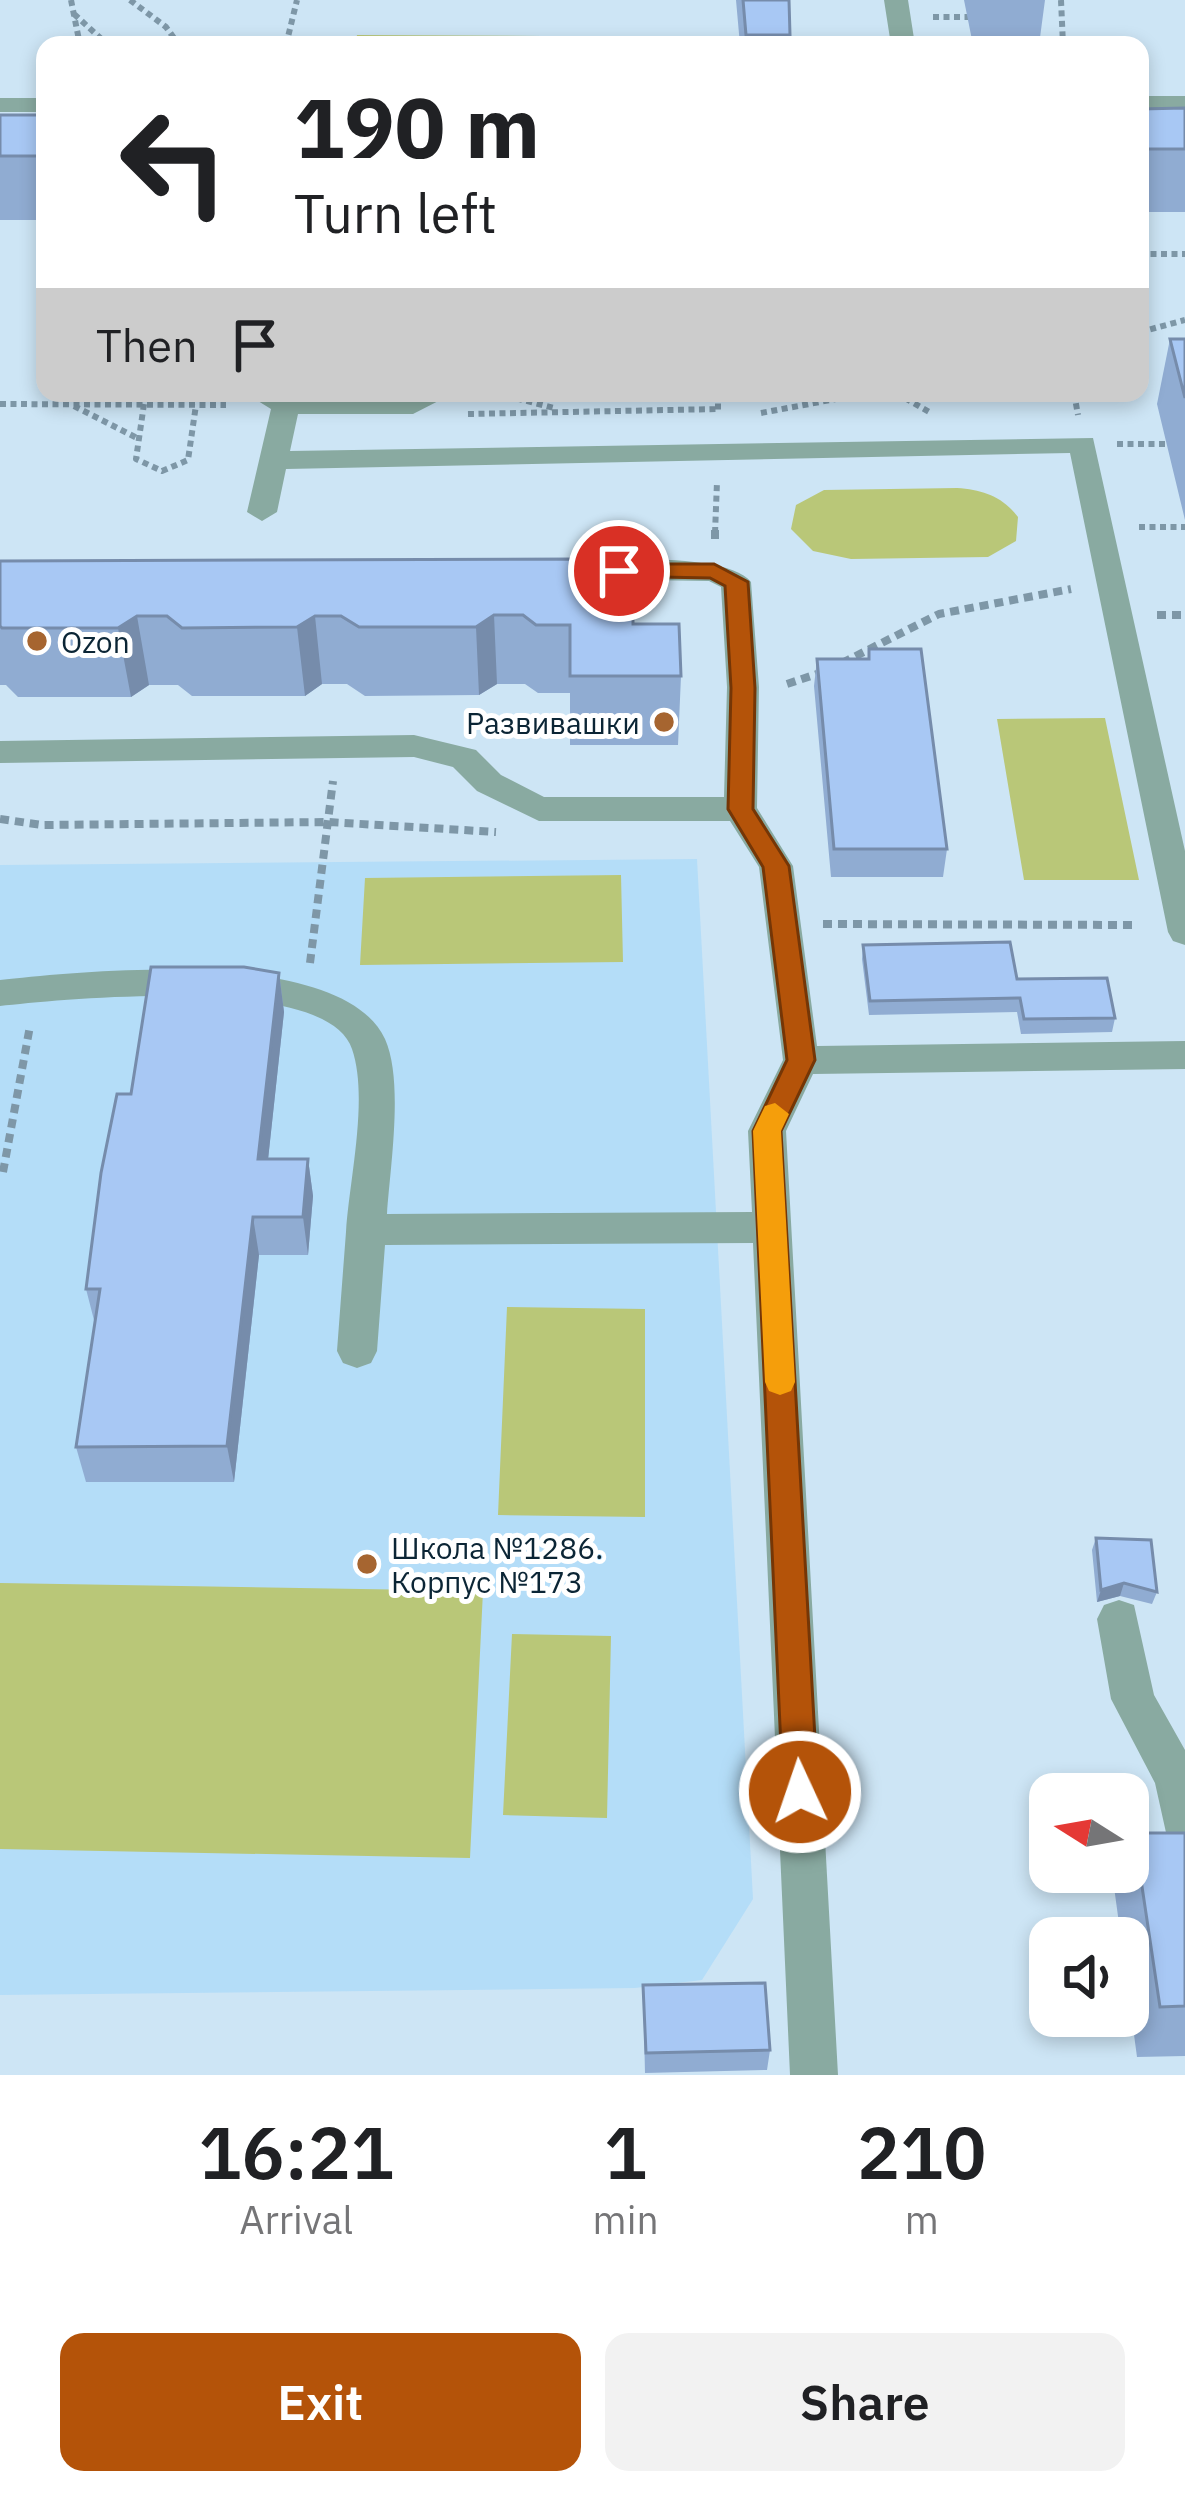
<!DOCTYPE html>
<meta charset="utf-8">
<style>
:root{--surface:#fff;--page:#f2f2f2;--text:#202124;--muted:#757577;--accent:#b45309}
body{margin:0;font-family:"IBM Plex Sans",sans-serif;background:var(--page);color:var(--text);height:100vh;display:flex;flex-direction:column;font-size:45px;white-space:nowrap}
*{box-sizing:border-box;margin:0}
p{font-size:39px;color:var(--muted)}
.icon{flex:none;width:66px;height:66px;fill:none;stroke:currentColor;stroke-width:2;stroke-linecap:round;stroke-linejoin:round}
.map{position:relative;height:2075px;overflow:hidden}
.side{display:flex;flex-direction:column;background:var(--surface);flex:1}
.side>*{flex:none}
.guide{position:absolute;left:36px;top:36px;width:1113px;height:366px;border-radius:24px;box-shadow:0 6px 18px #0003;background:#fff;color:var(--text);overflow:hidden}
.needle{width:78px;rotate:281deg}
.controls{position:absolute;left:1029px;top:1773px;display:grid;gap:24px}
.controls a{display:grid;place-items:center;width:120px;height:120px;border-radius:24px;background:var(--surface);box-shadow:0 6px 18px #0003;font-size:60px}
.pin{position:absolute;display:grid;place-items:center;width:102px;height:102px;color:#fff;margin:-51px;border:6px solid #fff;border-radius:50%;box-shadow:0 3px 12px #0007}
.me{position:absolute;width:132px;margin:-66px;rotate:357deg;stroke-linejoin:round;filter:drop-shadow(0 0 9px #0008)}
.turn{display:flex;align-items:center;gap:42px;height:252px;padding:0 60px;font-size:54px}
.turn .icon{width:156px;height:156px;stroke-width:2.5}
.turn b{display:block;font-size:84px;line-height:102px}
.then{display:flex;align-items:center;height:114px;padding:0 60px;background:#0003;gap:24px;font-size:45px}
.eta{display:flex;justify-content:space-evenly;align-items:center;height:204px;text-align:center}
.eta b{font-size:72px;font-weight:600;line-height:84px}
.cta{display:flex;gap:24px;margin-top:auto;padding:24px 60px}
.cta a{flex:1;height:138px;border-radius:24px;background:var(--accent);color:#fff;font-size:48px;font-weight:600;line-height:138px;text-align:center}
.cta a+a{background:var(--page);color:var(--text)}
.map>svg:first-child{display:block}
.built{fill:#b4ddf8}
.green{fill:#b9c778}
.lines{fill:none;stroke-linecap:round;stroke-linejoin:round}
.path-far1{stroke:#7e97a7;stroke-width:6;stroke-dasharray:6 4.5;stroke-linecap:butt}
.path{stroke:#7e97a7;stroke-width:8;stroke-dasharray:9 6;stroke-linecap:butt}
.minor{fill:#89aaa1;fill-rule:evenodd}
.wall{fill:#90acd2}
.shaded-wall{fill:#768cab}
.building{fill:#a8c8f4;stroke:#768cab;stroke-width:3}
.route{fill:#b45309;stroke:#753606;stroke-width:3}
.slow{fill:#f59e0b}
.poi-dot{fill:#a66530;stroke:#fff;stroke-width:4.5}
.labels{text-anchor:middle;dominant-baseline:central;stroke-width:10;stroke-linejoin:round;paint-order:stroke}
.poi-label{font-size:30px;fill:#0b2535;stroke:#fff;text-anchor:start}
</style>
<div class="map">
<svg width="1185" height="2075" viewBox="0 0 1185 2075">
<rect width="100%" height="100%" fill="#cde5f5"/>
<!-- built -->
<path class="built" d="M697,859L753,1899L702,1980L635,1988L0,1995V865Z"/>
<!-- green -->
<path class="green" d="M357,35L543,36V45H355Z
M957,488C983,490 1002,496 1018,517L1016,541L988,557L851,559L813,551L791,529L796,505L824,490Z
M1105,718L1139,880H1024L997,719Z
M621,875L623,962L360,965L365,878Z
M507,1307L645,1309V1517L498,1515Z
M0,1583L483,1591L470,1858L0,1849Z
M512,1634L611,1636L607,1818L503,1815Z"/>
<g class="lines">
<!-- path-far1 -->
<path class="path-far1" d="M71,0L80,45
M130,0L166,27L179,45
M1061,0L1063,45
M74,14L108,45
M933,17H968
M286,45L297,0
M1140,254H1185
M1140,332L1185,320
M496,393L554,408
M718,393V413
M896,393L931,413
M1074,393L1078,415
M0,404L226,405
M144,404L136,459L162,471L188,460L196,405
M74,406L137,438
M761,413L868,393
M468,414L718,409
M1117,444H1166
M1139,527H1185
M715,533L717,482"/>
<!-- path -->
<path class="path" d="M715,539V530
M1157,615H1185
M842,663L939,614L1071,589
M787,684L823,672
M0,819L42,825L328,822L496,832
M823,924L1138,925
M310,963L333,781
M3,1172L30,1026"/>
<!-- minor -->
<path class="minor" d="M884,0H908L915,45H891Z
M1140,96H1185V110H1140Z
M0,98H45V112H0Z
M245,393L408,397L454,393L413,414H298L290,451L1093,438L1185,851V945L1173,941L1168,932L1070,453L286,469L277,512L262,521L247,512L271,409Z
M529,561C574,561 726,549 751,582L759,687L757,808L793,866L817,1046L1185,1041V1069L813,1074L786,1131L838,2075H790L753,1243L385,1245L377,1351L371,1363L357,1368L343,1363L337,1351C340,1311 343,1271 346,1232C349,1181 369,1098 352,1049C327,973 65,999 0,1006V980C87,970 342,946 385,1039C404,1081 390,1168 387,1214L752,1212L748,1131L783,1060L759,867L730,821H539L477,791L453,767L414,757L0,763V741L414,735L476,750L501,775L544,797H724L727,687L721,587L709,581L518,578L514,571L518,564Z
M1119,1600L1134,1605L1154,1695L1185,1750V1853L1169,1846L1155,1783L1111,1699L1097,1619L1104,1605Z"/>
</g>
<!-- wall -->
<path class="wall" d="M736,0H789L790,45H740Z
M964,0H1045L1039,45H973Z
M1185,108V212H1140V109Z
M0,115H45V220H0Z
M1170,339H1185V520L1157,404Z
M0,561L578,587L633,624L681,676L678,745H570V693H538L525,684H497L479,695L365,696L347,684H322L305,696H192L178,685H149L131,697H18L6,685H0Z
M869,649L947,849L943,877H831L814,686L817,659H868Z
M863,945L1017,979L1115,1018L1112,1032L1021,1034L1017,1012L869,1015L862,959Z
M279,973L284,1012L268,1159H308L313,1196L308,1255H259L234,1482H86L76,1447L95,1324L86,1289L131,1094Z
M1096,1538L1157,1592L1152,1604L1120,1596L1097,1602L1092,1550Z
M1134,1833H1185V2056L1137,2057L1128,1990V1938H1121L1114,1887L1119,1872H1128V1849Z
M643,1985L770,2050L767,2070L645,2073Z"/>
<!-- shaded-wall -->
<path class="shaded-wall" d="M494,615L497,684L479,695L476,627Z
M137,616L149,685L131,697L118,628Z
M315,616L322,684L305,696L297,627Z
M279,973L284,1012L264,1197L258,1159Z
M308,1159L313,1196L308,1255L303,1217Z
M253,1217L259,1255L234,1482L227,1446Z
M1124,1583L1120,1596L1097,1602L1101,1590Z"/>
<!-- building -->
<path class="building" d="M743,0H789L790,35H746Z
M1185,108V149H1140V109Z
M0,115H45V156H0Z
M1170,339H1185V398Z
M577,559L578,587H633V624H679L681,676H570V625H536L523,615H494L476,627H359L341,616H315L297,627L182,628L167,616H137L118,628H2L0,626V561Z
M869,649H921L947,849H834L817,659H869Z
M1010,942L1017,979L1107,978L1115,1018L1024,1019L1020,998L870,1001L863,945Z
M151,967H244L279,973L258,1159H308L303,1217H253L227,1446L76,1447L100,1289H86L101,1173L117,1094H131Z
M1096,1538L1151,1540L1157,1592L1124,1583L1101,1590Z
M1134,1833H1185V2006L1160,2007Z
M765,1983L770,2050L646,2053L643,1985Z"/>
<!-- route -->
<path class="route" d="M619,564H714L748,582L755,688L753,809L789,866L815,1060L781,1131L818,1792L813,1804L800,1808L788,1804L783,1792L753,1131L787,1060L763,867L728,809L731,688L725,586L710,578L611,576V566Z"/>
<!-- slow -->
<path class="slow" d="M775,1103L789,1114L781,1131L795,1382L791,1391L780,1395L769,1391L765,1382L753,1131L765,1106Z"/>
<!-- markers -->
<g class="poi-dot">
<circle cx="37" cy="641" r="12"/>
<circle cx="664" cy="722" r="12"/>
<circle cx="367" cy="1564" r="12"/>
</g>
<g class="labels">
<!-- poi labels -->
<g class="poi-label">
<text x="61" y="641">Ozon</text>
<text x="640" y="722" text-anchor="end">Развивашки</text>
<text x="391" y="1547">Школа №1286.<tspan x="391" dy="34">Корпус №173</tspan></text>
</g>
</g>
</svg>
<div class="controls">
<a><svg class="needle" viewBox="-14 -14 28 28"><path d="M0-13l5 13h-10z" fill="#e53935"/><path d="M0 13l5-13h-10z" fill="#757577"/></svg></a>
<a><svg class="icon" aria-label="sound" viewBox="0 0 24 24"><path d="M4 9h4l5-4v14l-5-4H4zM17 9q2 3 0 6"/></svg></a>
</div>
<div class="pin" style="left:619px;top:571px;background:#d93025"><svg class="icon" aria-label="arrive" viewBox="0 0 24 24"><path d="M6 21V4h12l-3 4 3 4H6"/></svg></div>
<svg class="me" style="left:800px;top:1792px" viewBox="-20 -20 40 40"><circle r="17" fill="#b45309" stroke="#fff" stroke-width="3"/><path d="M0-11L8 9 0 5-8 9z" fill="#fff"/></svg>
<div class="guide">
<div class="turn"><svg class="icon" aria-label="left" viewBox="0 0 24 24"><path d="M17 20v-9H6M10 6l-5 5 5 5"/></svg><div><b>190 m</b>Turn left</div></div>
<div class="then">Then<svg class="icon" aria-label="arrive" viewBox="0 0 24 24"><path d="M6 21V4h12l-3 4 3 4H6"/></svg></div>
</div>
</div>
<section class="side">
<div class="eta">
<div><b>16:21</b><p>Arrival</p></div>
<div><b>1</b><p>min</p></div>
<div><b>210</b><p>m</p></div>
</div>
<div class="cta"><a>Exit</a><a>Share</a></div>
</section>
